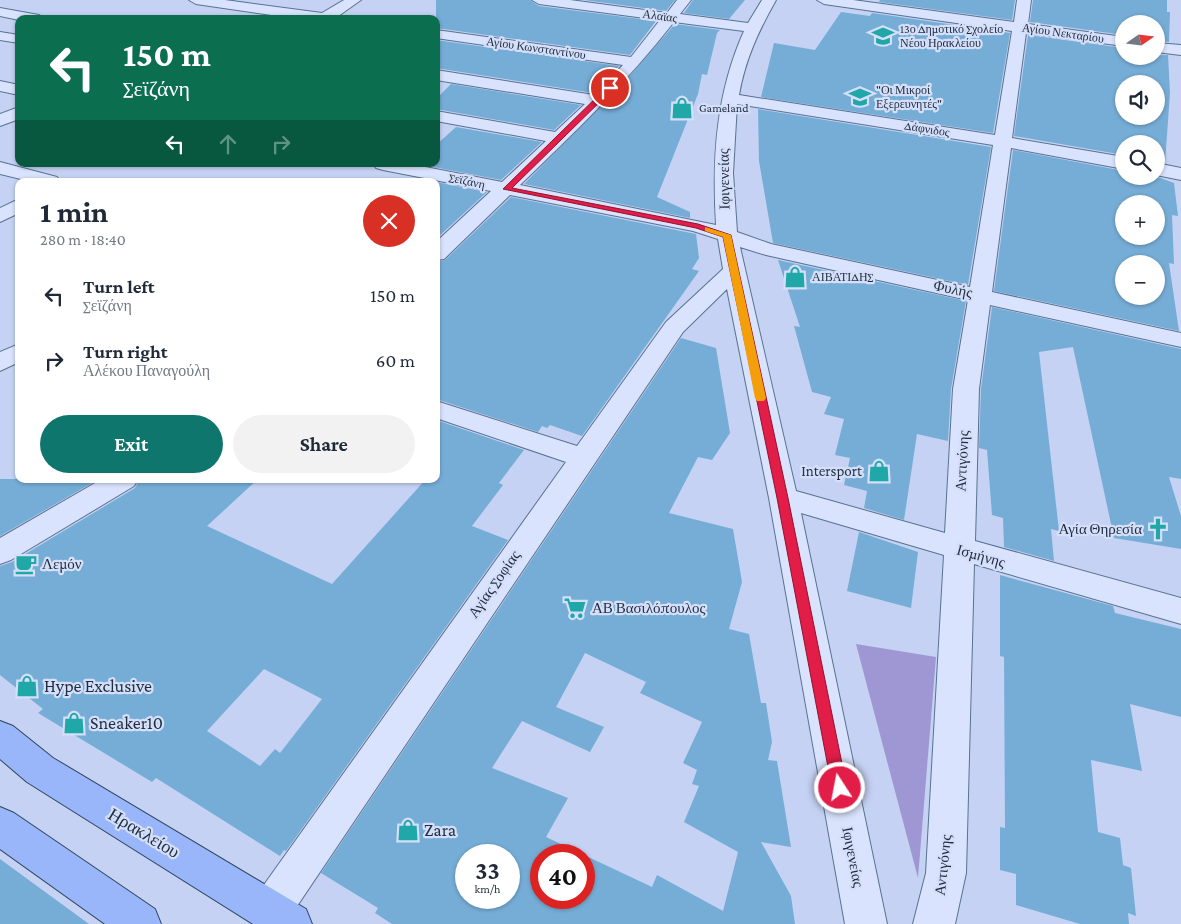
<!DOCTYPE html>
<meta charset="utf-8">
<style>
:root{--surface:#fff;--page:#f2f2f3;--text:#1f2937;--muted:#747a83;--accent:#0f766e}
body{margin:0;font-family:"Crimson Pro",serif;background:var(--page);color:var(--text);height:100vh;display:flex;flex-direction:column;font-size:19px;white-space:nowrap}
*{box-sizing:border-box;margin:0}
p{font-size:16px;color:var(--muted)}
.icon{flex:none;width:28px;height:28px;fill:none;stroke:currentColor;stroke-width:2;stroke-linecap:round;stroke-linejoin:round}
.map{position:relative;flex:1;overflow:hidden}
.side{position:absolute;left:15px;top:178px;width:425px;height:305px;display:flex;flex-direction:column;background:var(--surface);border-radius:10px;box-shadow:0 1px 4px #0004}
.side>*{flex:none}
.guide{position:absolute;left:15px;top:15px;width:425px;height:152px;border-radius:10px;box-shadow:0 1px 4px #0004;background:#0b6e4f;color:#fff;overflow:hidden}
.needle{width:32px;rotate:76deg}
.tools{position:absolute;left:1115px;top:15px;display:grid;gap:10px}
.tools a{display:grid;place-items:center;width:50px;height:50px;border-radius:50%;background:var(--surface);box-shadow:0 1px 4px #0004;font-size:25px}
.speed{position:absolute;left:455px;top:844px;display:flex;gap:10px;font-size:25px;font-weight:700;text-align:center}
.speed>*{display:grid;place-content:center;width:65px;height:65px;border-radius:50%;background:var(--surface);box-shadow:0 1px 4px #0004;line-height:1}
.speed small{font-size:12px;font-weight:400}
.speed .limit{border:8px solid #d22;background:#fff;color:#111}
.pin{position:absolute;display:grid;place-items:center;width:42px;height:42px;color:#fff;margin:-21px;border:2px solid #fff;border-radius:50%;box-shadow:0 1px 5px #0007}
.me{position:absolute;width:55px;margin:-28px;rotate:349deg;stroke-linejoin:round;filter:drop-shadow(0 0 4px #0008)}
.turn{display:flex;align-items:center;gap:18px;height:105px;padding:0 25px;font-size:22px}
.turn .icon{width:65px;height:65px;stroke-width:2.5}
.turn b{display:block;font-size:35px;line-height:42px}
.lanes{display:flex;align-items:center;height:48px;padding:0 25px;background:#0003;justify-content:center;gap:25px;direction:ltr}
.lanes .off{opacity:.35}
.round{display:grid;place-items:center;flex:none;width:52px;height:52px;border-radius:26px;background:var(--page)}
.headline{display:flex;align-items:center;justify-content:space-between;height:85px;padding:0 25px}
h1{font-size:30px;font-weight:700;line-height:38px}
.button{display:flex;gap:10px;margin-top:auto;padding:10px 25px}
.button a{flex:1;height:58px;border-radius:30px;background:var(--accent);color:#fff;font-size:20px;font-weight:700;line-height:58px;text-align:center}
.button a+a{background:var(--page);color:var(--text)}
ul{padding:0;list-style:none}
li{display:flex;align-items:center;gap:15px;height:65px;padding:0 25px}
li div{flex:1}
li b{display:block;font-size:19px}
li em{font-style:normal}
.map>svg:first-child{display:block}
.green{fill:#9f97d3}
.building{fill:#76add6;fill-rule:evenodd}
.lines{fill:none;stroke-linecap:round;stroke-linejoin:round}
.minor-casing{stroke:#587291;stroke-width:2}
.major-casing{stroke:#2c465f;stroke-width:2}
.minor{fill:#d9e3fd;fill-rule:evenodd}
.major{fill:#99b6fa;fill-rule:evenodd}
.route{fill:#e11d48;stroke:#92132f}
.slow{fill:#f59e0b}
.labels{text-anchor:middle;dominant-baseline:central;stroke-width:4.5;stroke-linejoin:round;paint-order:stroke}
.far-street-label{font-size:12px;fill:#1e2e3f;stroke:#d5dffa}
.far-poi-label{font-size:12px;fill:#1e2e3f;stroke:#d5dffa;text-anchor:start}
.street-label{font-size:15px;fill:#1e2e3f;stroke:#d5dffa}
.poi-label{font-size:15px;fill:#1e2e3f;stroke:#d5dffa;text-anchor:end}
.near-poi-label{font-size:18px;fill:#1e2e3f;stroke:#d5dffa;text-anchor:start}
.near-street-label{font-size:18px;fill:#1e2e3f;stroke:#d5dffa}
</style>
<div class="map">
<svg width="1181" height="924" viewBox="0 0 1181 924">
<rect width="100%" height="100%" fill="#c5d2f3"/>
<!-- green -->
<path class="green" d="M856,644L936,657L918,878Z"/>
<!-- building -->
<path class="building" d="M436,0H530L539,6L656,21L630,55L436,28Z
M584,0H675L666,11Z
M693,0H745L729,19L684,13Z
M880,0H1015L1012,20L879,2Z
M1033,0H1167V12H1170L1169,42L1156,41V24H1124V35L1030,22Z
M841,12L870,16L872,13L1010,33L993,133L761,97L774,43L815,50Z
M675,24L720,30L717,33L707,75L702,74L698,94L657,197L690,212V218L524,184L620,87Z
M1028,35L1124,48V56L1168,55L1170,93L1165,163L1156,161V144H1124V155L1014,136ZM1124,84H1156V116H1124Z
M436,40L619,66L593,93L436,68Z
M451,84L581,105L554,130L436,109V99Z
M758,109L991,147L968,285L773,243L759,161Z
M456,127L542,142L501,180L418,164H436V145Z
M1013,150L1124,171V176H1155L1174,183L1178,216L1172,215L1174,264L1169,263L1179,331L994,291ZM1124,204H1156V236H1124ZM1124,264H1156V296H1124Z
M436,182L487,192L436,239Z
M511,197L696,234L699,258L692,269L699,271L582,436L550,425L547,428L542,426L538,432L436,399V262L445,260Z
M778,260L966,301L951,389L948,441L917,434L904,520L864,508L867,491L844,485L850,458L835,455L844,419L824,414L831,397L812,392L794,326L800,327Z
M992,307L1181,349V479L1169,477L1181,516V549L1114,538L1073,347L1039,352L1059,531L1051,529L1054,561L1004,547L1003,518L992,515L987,450L979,448L981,389Z
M681,338L716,348L730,433L712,460L698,457L669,513L733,529L742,582L729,629L749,634L761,703H766L772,742L768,760L777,761L791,847L761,842L791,896L795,924H392L375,913L378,908L321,873ZM585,653L646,682L640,693L702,722L683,763L697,770L692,784L699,786L684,822L738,852L723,911L657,875L652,887L546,837L568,798L492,768L522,721L590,752L604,727L556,707ZM466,855H509V898H466ZM541,855H584V898H541Z
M436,420L524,450L499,483L503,485L472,526L508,540L286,851L284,850L280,856L156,778L152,782L38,713L43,709L0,675V566L12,562L135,488L140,479H258L207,526L332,584L426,479H436ZM264,669L322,699L280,753L275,749L260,766L207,731Z
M0,479H99L0,536Z
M859,532L918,552L911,608L847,591Z
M1000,575L1113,606L1115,613L1181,629V717L1130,704L1142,771L1091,760L1098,832L1120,838L1123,865L1131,868L1136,916L1128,913L1129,924H1080L1016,905V874L1000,870V827L1005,828L1004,657L1000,656Z
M0,859L89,924H0Z"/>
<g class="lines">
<!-- minor casing -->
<g class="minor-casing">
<path id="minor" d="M189,0H225L322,13L344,0H361L337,17L338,19H299L196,4Z
M532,0H570L667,13L677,0H691L680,14L748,23L762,0H776C759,30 745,60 739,95L995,135L1012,31L824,4L817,0H853L1014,22L1017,0H1031L1028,24L1124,37V46L1026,33L1012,138L1124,157V169L1011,148L992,292L1181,333V347L990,305L979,389L975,541L1181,598V624L974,564L966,873L955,924H913L926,873L944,555L801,513L887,924H845L769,498L727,289L683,332L285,924H255L250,910L256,896L566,462L436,418V401L577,446L666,322L723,269L718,239L693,231L510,195L444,259L436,260V242L491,191L383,170L376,168L374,164H410L502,182L546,141L436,121V111L555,132L585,104L436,80V70L594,95L623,65L436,38V30L631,57L660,20L539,4ZM674,22L744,31C716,94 712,157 716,225L520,185C574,133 627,82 674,22ZM737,104L993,145L970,287L771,244L737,232L733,173ZM740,247L766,255L968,300L953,389L945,533L796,491Z
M0,8L39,15L46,19L19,20L0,16Z
M0,32L19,35V43L0,40Z
M1156,43L1181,45V55L1156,52Z
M0,81L19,85V95L0,91Z
M19,107V119L0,126V114Z
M0,162L57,177L60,181H29L0,174Z
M1156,163L1181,168V180L1156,175Z
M19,199V213L0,222V208Z
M19,344V362L0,371V352Z
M102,479H138L134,486L11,560L0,564V538Z"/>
</g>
<!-- major casing -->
<g class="major-casing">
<path id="major" d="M0,721L13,726L53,758L306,909L312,924H253L27,782L0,759Z
M0,807L14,813L155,909L161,924H105L0,849Z"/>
</g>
<!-- minor -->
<use href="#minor" class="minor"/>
<!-- major -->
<use href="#major" class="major"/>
</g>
<!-- route -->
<path class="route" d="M608,86L614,88L512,188L698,224L731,235L788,498L847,788L845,793L840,796L834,793L832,788L777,498L723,237L696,228L503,189Z"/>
<!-- slow -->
<path class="slow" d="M705,227L731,235L766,398L764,401H757L755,398L723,237L705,231Z"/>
<!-- icons -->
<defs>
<g id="school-bare" transform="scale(1.725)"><path d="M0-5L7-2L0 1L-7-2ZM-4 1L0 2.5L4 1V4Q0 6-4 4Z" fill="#20a7a8" stroke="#d5dffa" stroke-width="2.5" paint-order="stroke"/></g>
<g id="shop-bare" transform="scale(1.725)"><path d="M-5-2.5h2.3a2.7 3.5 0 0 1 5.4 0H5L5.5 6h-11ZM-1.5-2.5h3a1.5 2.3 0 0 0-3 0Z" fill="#20a7a8" stroke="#d5dffa" stroke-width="2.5" paint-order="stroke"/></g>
<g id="church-bare" transform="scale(1.725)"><path d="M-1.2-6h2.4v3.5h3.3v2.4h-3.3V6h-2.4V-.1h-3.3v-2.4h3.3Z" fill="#20a7a8" stroke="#d5dffa" stroke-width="2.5" paint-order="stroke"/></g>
<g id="cafe-bare" transform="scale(1.725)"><path d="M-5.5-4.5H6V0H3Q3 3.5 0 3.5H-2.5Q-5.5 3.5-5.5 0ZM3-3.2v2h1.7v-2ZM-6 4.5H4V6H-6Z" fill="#20a7a8" stroke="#d5dffa" stroke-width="2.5" paint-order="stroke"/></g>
<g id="supermarket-bare" transform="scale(1.725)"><path d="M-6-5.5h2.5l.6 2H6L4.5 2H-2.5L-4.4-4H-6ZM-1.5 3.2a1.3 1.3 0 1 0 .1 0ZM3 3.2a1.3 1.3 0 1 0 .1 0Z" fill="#20a7a8" stroke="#d5dffa" stroke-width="2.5" paint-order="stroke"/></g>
</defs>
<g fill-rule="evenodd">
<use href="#school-bare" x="883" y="36"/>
<use href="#school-bare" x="860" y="97"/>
<use href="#shop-bare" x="682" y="108"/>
<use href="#shop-bare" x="795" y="277"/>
<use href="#shop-bare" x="879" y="471"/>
<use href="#church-bare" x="1158" y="529"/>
<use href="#cafe-bare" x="26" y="564"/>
<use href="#supermarket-bare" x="575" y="608"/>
<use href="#shop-bare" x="27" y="686"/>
<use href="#shop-bare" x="74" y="723"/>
<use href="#shop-bare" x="408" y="830"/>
</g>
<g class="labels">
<!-- far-street labels -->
<g class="far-street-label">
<text transform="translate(660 16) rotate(8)">Αλαϊας</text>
<text transform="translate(1063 33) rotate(8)">Αγίου Νεκταρίου</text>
<text transform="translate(536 48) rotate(8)">Αγίου Κωνσταντίνου</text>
<text transform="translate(927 129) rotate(9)">Δάφνιδος</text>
<text transform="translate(467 181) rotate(12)">Σεϊζάνη</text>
</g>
<!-- far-poi labels -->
<g class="far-poi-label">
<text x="900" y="29">13ο Δημοτικό Σχολείο<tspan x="900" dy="14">Νέου Ηρακλείου</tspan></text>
<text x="876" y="90">"Οι Μικροί<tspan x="876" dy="14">Εξερευνητές"</tspan></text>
<text x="699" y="108">Gameland</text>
<text x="812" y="277">ΑΙΒΑΤΙΔΗΣ</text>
</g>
<!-- street labels -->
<g class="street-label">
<text transform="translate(724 179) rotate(-91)">Ιφιγενείας</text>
<text transform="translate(953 289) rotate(12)">Φυλής</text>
<text transform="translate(962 461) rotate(-87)">Αντιγόνης</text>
<text transform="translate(981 556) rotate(16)">Ισμήνης</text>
<text transform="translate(494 584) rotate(-55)">Αγίας Σοφίας</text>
<text transform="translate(853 857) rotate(79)">Ιφιγενείας</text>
<text transform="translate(943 865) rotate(-84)">Αντιγόνης</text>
</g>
<!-- poi labels -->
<g class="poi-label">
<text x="862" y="471">Intersport</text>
<text x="1142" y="529">Αγία Θηρεσία</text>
<text x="42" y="564" text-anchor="start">Λεμόν</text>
<text x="592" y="608" text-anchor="start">ΑΒ Βασιλόπουλος</text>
</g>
<!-- near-poi labels -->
<g class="near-poi-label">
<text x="44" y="686">Hype Exclusive</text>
<text x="90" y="723">Sneaker10</text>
<text x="424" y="830">Zara</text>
</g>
<!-- near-street labels -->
<g class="near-street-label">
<text transform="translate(144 833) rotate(31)">Ηρακλείου</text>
</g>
</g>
</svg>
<div class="tools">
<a><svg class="needle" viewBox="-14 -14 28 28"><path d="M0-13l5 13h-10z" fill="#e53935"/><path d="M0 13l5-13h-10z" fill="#747a83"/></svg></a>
<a><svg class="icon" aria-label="sound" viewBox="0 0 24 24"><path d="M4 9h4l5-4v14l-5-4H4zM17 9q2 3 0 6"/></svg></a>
<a><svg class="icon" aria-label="search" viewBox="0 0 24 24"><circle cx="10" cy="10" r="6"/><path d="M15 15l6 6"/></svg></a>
<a>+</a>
<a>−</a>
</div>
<div class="speed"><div>33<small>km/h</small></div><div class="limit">40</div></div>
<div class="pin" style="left:610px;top:88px;background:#d93025"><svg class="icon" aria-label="arrive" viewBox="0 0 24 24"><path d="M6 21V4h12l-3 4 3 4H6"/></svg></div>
<svg class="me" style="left:840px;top:788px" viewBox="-20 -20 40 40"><circle r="17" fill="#e11d48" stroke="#fff" stroke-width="3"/><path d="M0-11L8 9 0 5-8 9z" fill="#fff"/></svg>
<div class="guide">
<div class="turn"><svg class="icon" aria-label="left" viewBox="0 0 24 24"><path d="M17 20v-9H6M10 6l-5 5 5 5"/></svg><div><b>150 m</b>Σεϊζάνη</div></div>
<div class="lanes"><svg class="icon" aria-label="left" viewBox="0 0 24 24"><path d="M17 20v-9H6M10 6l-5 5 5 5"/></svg><svg class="icon off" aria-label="ahead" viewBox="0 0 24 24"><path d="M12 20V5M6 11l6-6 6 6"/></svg><svg class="icon off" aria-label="right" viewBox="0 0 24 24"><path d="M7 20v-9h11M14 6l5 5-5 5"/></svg></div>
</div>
<section class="side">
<div class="headline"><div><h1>1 min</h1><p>280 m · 18:40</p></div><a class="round" style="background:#d93025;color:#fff"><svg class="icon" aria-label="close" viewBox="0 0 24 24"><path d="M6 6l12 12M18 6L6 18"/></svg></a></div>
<ul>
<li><svg class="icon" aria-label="left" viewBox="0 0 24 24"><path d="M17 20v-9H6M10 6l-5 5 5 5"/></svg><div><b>Turn left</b><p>Σεϊζάνη</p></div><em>150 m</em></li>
<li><svg class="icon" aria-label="right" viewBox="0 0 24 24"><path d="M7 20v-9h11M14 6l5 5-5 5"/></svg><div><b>Turn right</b><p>Αλέκου Παναγούλη</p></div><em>60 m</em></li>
</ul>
<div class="button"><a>Exit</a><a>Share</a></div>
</section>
</div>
